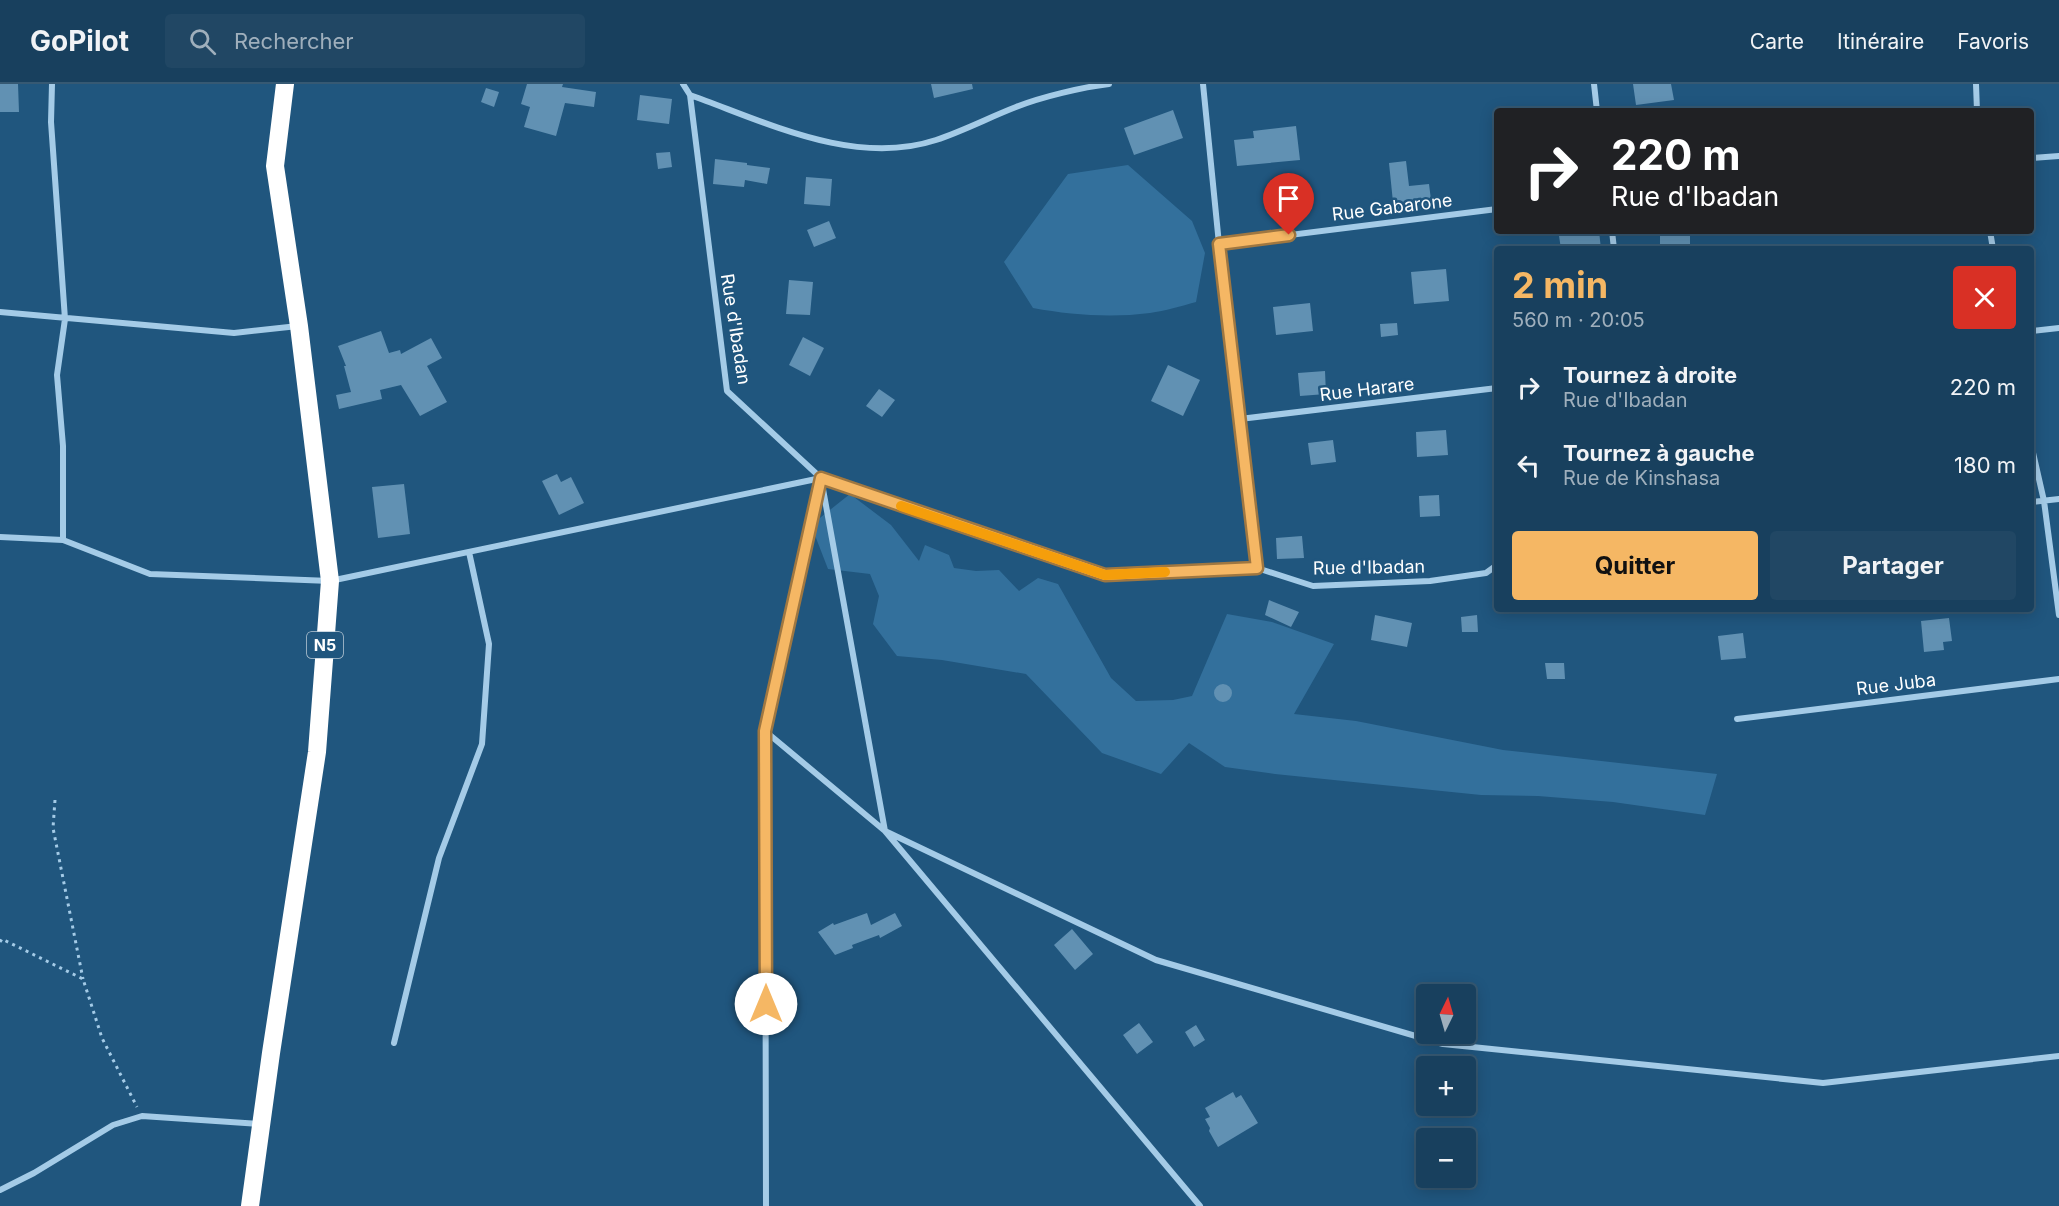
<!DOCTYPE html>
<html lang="fr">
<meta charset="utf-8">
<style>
:root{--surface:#18405e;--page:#214764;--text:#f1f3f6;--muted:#9fafbc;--line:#365973;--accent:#f5b764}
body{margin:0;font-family:Inter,sans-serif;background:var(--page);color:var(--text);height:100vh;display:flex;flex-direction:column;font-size:22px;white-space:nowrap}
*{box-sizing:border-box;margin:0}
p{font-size:20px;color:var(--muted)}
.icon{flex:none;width:33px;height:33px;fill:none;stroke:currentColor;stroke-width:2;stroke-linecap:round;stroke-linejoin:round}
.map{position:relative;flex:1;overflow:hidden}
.drawer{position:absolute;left:1494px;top:162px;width:540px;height:366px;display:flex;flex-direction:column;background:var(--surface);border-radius:6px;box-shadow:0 3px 15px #0003,0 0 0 2px var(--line)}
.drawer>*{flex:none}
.banner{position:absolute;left:1494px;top:24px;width:540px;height:126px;border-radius:6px;box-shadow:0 3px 15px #0003,0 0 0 2px var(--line);background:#202124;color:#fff;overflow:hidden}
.needle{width:39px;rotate:5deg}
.fabs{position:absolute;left:1416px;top:900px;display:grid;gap:12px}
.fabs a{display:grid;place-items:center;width:60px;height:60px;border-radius:6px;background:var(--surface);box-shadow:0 3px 15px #0003,0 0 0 2px var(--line);font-size:30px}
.pin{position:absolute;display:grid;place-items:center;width:51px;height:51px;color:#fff;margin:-62px -26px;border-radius:50% 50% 50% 0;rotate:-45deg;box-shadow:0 0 6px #0007}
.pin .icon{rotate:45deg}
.me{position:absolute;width:66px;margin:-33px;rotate:0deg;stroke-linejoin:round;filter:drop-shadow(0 0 4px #0008)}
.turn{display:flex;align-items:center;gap:21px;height:126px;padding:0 18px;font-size:27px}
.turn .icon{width:78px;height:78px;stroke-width:2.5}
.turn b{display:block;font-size:42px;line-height:51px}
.round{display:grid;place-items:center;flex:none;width:63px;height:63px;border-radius:6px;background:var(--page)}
.summary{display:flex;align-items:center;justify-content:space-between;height:102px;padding:0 18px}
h1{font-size:36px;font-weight:700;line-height:45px;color:var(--accent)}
.cta{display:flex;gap:12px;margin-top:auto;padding:12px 18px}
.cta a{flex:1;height:69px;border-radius:6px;background:var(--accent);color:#111;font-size:24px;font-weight:700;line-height:69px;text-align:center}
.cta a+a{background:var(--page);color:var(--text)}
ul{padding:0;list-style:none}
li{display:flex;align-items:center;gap:18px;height:78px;padding:0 18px}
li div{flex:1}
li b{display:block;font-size:22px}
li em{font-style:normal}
header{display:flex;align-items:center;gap:36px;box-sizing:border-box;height:84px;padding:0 30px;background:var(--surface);border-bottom:2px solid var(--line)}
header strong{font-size:28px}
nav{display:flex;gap:33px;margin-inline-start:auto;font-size:21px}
.search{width:420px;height:54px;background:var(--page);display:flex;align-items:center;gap:15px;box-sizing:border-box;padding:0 21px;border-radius:6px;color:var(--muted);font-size:22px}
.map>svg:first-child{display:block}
.green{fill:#33709c}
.building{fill:#6191b3}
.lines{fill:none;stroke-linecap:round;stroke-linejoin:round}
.path{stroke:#a4cbe7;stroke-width:3;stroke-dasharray:3 4.5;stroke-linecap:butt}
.street{stroke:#a4cbe7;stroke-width:6}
.highway{stroke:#fff;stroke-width:18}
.route-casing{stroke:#9f7741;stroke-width:15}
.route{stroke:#f5b764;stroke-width:10}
.slow{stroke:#f59e0b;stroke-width:10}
.labels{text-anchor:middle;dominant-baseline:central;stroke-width:5;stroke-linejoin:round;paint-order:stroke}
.shield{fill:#20567e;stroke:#bcccd8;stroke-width:1.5}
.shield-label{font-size:16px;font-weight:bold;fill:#fff}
.street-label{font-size:18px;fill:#fff;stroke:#20567e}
</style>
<header>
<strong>GoPilot</strong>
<div class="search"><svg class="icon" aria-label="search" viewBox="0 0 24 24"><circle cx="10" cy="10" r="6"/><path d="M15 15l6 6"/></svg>Rechercher</div>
<nav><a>Carte</a><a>Itinéraire</a><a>Favoris</a></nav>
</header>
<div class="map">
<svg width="2059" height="1122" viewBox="0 0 2059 1122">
<rect width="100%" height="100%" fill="#20567e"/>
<!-- green -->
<path class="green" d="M1128,81L1192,137L1205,169L1196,218C1181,222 1165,227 1150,229C1111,234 1071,231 1033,224L1004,178L1068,90Z
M850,410L891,441L919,477L925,461L949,471L954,484L976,487L999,486L1019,507L1038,494L1058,500L1111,594L1136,617L1173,616L1192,612L1227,530L1272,538L1334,560L1294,630L1356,637L1503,666L1717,690L1705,731L1613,718L1538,712L1481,711L1275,690L1225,683L1189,659L1161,690L1102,669L1026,590L942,576L897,572L873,540L879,512L870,490L828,485L811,441Z"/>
<!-- building -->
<path class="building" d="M0,0H18L19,28H0Z
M527,0H563L562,3L596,8L594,23L565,19L556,52L524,43L530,23L521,20Z
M931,0H972L973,5L934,14Z
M1633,0H1671L1674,16L1636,21Z
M486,4L499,8L494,23L481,18Z
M640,11L672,15L669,40L637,36Z
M1173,26L1183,54L1134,71L1124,44Z
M1296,42L1300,76L1237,82L1234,56L1254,54L1253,47Z
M670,68L672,83L658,85L656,69Z
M715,75L747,79V81L770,84L767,100L745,96L744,103L713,100Z
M1406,77L1409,102L1429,100L1432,124L1394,128L1389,79Z
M806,93L832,95L830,122L804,120Z
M829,137L836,154L814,163L807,146Z
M1599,147L1601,165H1561L1559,152Z
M1660,147H1690V165H1660Z
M1446,185L1449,217L1414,220L1411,188Z
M789,196L813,198L810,231L786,230Z
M1310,219L1313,247L1276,251L1273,223Z
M1397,239L1398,251L1381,253L1380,240Z
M381,247L389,269L400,266L401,270L431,254L442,274L427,282L447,318L420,332L401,301L380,306L382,315L339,325L336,311L351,308L344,282H346L338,262Z
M803,253L824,264L810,292L789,281Z
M1168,281L1200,296L1183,332L1151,317Z
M1325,287L1326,310L1300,312L1298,289Z
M879,305L895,316L882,333L866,322Z
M1446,346L1448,371L1417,373L1416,348Z
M1333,356L1336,378L1311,381L1308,359Z
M557,390L561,398L571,393L584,419L559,431L542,397Z
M404,400L410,450L378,454L372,403Z
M1439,411L1440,432L1420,433L1419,412Z
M1302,452L1304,474L1277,475L1276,454Z
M1269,516L1299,528L1291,543L1265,531Z
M1375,531L1412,539L1407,563L1371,556Z
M1477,531L1478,548H1462L1461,533Z
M1949,534L1952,557L1943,558L1944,566L1924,568L1921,537Z
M1743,549L1746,574L1721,576L1718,552Z
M1545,579H1564L1565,595H1547Z
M1214 609a9 9 0 1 1 18 0a9 9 0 1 1-18 0Z
M867,829L871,841L895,829L902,842L880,854L879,851L852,861L853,864L835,871L818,848L833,839L834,841Z
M1072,845L1093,870L1075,886L1054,861Z
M1139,939L1153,958L1137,970L1123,951Z
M1196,941L1205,956L1194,963L1185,948Z
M1233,1008L1236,1014L1241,1011L1258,1039L1218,1063L1209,1047L1210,1044L1205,1035L1210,1033L1205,1024Z"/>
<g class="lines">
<!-- path -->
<path class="path" d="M55,716L53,744L83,895
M0,858L2,855L83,895L102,954L137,1023"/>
<!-- street -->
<path class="street" d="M52,0L51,38L65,235L57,291L63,362V456
M683,0L690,11C766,38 854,83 936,56C963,47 990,33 1016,23C1041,13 1083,3 1109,0
M1203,0L1219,160L1257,484
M1594,0L1597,27
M1976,0L1977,27
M690,11L727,307L821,394L1105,491L1257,484L1313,502L1430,497L1486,489L1497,481
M2031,74L2059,72
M1612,147L1614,165
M1990,147L1993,165
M1219,160L1497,125
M0,228L234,249L298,242
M2031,247L2059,244
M1240,335L1497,304
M2031,360L2044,417L2059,531
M821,394L885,747L1156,876L1443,960L1823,999L2059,972
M2031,418L2059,415
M0,453L63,456L150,490L330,497L821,394
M1737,635L2059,595
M765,647L885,747L1200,1122
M394,959L439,774L482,660L489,560L469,468
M0,1106L34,1089L113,1041L142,1032L259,1040
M766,1122L765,647L820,398"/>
<!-- highway -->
<path class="highway" d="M250,1122L271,969L317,668L330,497L299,242L275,82L285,0"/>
</g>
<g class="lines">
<!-- route casing -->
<g class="route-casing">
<path id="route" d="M766,920L765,647L821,394L1105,491L1257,484L1219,160L1289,151"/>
</g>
<!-- route -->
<use href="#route" class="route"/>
<!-- slow -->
<path class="slow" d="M901,422L1105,491L1165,488"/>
</g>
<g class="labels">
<!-- shield labels -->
<rect class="shield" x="307" y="548" width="36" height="26" rx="4.5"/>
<g class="shield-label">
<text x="325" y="561">N5</text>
</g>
<!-- street labels -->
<g class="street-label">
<text transform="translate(1392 123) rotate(-7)">Rue Gabarone</text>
<text transform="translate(736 245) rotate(81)">Rue d'Ibadan</text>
<text transform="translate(1367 305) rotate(-7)">Rue Harare</text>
<text transform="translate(1369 483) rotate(-1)">Rue d'Ibadan</text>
<text transform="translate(1896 600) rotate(-7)">Rue Juba</text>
</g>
</g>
</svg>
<div class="fabs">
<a><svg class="needle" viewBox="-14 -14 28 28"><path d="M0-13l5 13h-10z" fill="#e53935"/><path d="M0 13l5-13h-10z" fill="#9fafbc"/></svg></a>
<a>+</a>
<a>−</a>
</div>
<div class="pin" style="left:1289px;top:151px;background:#d93025"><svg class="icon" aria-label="arrive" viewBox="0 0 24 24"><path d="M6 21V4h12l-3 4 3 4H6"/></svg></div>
<svg class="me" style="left:766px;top:920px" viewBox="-20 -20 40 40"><circle r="19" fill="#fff"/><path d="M0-13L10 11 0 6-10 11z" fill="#f5b764"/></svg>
<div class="banner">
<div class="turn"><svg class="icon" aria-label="right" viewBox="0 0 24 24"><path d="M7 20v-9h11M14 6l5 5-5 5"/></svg><div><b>220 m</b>Rue d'Ibadan</div></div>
</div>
<section class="drawer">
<div class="summary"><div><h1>2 min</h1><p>560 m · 20:05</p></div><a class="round" style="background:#d93025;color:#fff"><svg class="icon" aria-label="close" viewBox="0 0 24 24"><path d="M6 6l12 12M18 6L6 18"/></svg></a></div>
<ul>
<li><svg class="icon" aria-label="right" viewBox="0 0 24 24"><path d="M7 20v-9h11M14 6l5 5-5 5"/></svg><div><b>Tournez à droite</b><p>Rue d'Ibadan</p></div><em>220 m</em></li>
<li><svg class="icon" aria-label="left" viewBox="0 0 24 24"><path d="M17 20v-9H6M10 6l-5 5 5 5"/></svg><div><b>Tournez à gauche</b><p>Rue de Kinshasa</p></div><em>180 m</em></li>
</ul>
<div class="cta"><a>Quitter</a><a>Partager</a></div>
</section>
</div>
